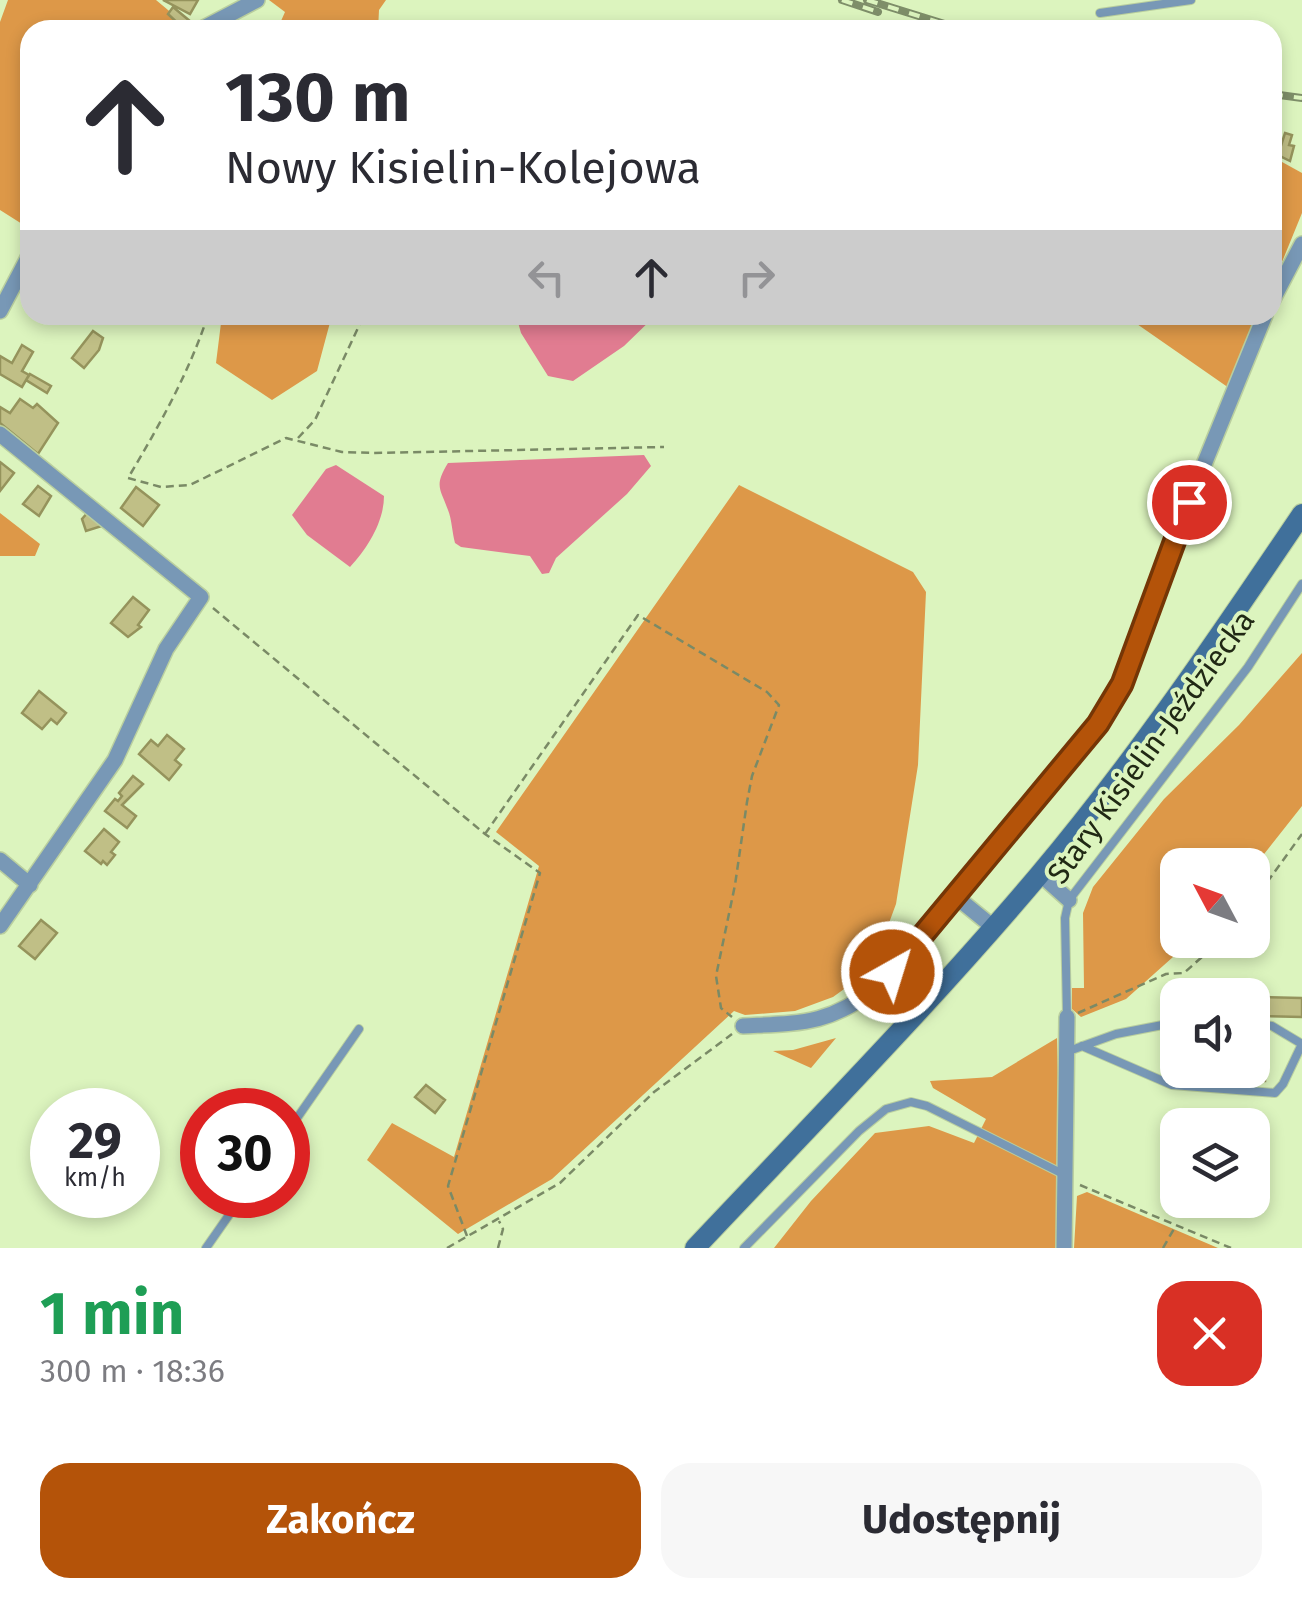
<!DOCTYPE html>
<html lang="pl">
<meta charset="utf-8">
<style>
:root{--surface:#fff;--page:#f7f7f7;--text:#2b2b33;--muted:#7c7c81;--accent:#b45309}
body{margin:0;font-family:"Fira Sans",sans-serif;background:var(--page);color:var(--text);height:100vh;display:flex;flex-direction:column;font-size:38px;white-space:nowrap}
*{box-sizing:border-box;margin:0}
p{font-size:32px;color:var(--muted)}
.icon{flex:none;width:55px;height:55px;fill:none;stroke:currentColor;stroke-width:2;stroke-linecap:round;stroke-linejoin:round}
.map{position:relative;height:1248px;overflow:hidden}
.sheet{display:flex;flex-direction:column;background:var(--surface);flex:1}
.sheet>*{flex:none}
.hud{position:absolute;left:20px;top:20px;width:1262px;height:305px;border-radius:30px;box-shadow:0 5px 15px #0003;background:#fff;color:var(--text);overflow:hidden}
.needle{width:65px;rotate:311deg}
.fabs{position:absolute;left:1160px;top:848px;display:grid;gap:20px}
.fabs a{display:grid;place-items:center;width:110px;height:110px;border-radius:20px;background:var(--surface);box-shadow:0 5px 15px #0003;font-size:50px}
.speed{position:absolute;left:30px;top:1088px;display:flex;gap:20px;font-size:50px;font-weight:700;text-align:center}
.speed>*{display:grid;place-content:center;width:130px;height:130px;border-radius:50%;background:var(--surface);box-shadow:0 5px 15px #0003;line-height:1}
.speed small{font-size:25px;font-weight:400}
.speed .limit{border:15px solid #d22;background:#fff;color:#111}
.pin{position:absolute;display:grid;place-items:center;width:85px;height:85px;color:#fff;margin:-42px;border:5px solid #fff;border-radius:50%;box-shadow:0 2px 10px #0007}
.me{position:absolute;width:110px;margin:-55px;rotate:39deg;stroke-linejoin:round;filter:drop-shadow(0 0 8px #0008)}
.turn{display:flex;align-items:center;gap:35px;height:210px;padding:0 40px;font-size:45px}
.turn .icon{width:130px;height:130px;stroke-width:2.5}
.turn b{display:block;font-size:70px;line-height:85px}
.lanes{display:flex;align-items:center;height:95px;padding:0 40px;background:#0003;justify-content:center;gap:50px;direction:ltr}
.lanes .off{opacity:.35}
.round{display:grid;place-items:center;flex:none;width:105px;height:105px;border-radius:30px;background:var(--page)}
.headline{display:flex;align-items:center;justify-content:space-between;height:170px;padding:0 40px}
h1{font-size:60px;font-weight:700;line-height:75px;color:#1e9e55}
.primary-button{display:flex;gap:20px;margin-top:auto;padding:20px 40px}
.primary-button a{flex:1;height:115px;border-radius:30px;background:var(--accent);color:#fff;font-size:40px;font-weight:700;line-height:115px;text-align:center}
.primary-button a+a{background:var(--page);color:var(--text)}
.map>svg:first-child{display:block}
.forest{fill:#dd9848}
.water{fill:#e17c91}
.building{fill:#c0bf86;stroke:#95935c;stroke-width:2.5}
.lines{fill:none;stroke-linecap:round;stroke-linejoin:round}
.service-casing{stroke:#bacf9f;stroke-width:10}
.minor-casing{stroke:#bacf9f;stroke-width:18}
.secondary-casing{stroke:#bacf9f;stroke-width:22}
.path{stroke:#7a8a66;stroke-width:2.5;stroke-dasharray:8 5;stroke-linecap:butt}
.service{stroke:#7898b6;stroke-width:8}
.minor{stroke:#7898b6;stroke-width:15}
.secondary{stroke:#40709b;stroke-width:20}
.rail-casing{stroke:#7e8e69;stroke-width:8}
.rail{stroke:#dcf4be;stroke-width:4;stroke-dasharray:11;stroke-linecap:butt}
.route-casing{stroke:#753606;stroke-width:25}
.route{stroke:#b45309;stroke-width:18}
.labels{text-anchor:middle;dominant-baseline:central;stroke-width:8;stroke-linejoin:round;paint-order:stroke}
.street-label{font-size:30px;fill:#202814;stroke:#dcf4be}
</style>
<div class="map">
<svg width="1302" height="1248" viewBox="0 0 1302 1248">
<rect width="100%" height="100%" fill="#dcf4be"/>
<!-- forest -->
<path class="forest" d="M8,0H156L186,25L181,30H30V229L0,210V22Z
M269,0H386L379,10L378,30H277L285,12Z
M1273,157L1302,173V213L1273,284Z
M222,315H332L317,371L272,400L216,363Z
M1124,315H1259L1229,388Z
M739,485L913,572L926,592L918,765L896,904L872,969L833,997L795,1011L745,1015L734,1011L552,1179L458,1234L367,1160L392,1123L454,1157L539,866L496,832Z
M0,513L40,544L35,556H0Z
M1302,653V806L1253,868L1252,865H1178V940H1192L1126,999L1081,1017L1072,1009V988H1084L1083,913L1093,887L1164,799L1239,725Z
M836,1038L811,1068L773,1051L793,1050Z
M1057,1038L1061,1183L1057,1248H774L811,1201L875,1133L929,1126L974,1143L986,1119L933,1088L930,1081L992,1077Z
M1087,1192L1218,1248H1074L1077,1196Z"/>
<!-- water -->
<path class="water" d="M516,315H656L624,346L573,381L548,376L521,333Z
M644,455L651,466L627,494L556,558L549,573L542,574L530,556L461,547L455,543C452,532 452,520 448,510C440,488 434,486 448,463Z
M336,465L384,496C384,522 367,549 350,567L307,535L292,515L326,469Z"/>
<!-- building -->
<path class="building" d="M163,0H198L190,14Z
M173,7L197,27L185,30L168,14Z
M1285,133L1292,135L1289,145L1294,146L1290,161L1278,155Z
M93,331L103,338L99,350L84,368L72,358Z
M22,345L33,352L22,371L29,375L22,387L0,374V356L12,363Z
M30,374L51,386L47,393L26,380Z
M20,399L33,408L37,404L58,423L38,454L0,423V407L10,413Z
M0,462L14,473L0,491Z
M38,486L51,496L39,516L23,504Z
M136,487L159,505L143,526L121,508Z
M89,511L105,525L86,531L82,519Z
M133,597L149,610L138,625L141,627L128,637L111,623Z
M39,691L66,713L57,724L51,719L42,729L22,713Z
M167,735L184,749L175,760L181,765L169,780L139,754L151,740L158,746Z
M133,776L143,784L122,805L136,816L127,828L105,811L115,799L118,801L122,796L119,793Z
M104,829L119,842L111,852L115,855L107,865L103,861L101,864L85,851Z
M41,920L57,933L35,959L19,946Z
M1173,991L1229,993V995H1178V1011H1172Z
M1264,997L1302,998V1017L1263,1016Z
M1252,1032H1257V1039H1266L1265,1081L1179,1078L1180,1070H1252Z
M426,1085L445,1100L435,1113L415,1097Z"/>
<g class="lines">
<!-- service casing -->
<g class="service-casing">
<path id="service" d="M1100,13L1191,0
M1067,1017L1065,918L1069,900L1248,667L1302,584
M1252,1022L1272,1026L1302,1044
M1082,1046L1172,1085L1275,1093L1283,1084L1302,1044
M1066,1052L1116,1034L1178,1022
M288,1131L359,1029
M206,1248L243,1195
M744,1248L859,1131L886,1109L911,1102L927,1106L1063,1174"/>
</g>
<!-- minor casing -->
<g class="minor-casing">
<path id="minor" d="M200,30L257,0
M1272,301L1302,244
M0,311L30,254
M0,434L201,597L166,649L115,760L0,926
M0,860L30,885
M1040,874L1069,900
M955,896L993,927
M743,1026C800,1023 829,1025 876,988L1098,724L1122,684L1203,467L1265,315
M1064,1248L1067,1017"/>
</g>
<!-- secondary casing -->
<g class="secondary-casing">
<path id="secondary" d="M695,1248C811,1125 930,1004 1039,875C1135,761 1219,637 1302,514"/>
</g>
<!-- path -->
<path class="path" d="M208,315C189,373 159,426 128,478L161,487L190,485L286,438L342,452L374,453L664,447
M298,438L315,420L364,315
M213,608L485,834L540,873L448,1186L467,1236
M485,834L638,615L767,692L779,705L752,776L747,802L735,885L716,976L721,1008L732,1017
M1252,903L1302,834
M1078,1013L1166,974L1184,973L1221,940
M1080,1185L1231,1248
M447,1248L560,1183L654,1092L732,1034
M498,1248L503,1229L499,1221
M1163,1248L1175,1227"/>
<!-- service -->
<use href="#service" class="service"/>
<!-- minor -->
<use href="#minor" class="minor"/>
<!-- secondary -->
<use href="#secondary" class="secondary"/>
<!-- rail casing -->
<g class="rail-casing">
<path id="rail" d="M842,0L878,12
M867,0L964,30
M1272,94L1302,98"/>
</g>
<!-- rail -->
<use href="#rail" class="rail"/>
</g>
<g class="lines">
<!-- route casing -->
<g class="route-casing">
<path id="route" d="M892,972L1098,724L1122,684L1189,502"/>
</g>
<!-- route -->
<use href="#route" class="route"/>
</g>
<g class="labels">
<!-- street labels -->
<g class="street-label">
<text transform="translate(1151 747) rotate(-54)">Stary Kisielin-Jeździecka</text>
</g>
</g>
</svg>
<div class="fabs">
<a><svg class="needle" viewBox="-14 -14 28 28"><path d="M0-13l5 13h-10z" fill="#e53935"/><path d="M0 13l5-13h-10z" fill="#7c7c81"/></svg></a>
<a><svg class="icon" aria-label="sound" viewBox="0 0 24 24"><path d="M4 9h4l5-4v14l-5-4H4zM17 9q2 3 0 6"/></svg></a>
<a><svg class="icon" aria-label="layers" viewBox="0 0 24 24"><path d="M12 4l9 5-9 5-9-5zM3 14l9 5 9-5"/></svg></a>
</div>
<div class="speed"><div>29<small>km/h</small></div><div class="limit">30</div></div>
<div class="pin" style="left:1189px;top:502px;background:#d93025"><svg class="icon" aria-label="arrive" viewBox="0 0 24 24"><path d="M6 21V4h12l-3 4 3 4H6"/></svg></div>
<svg class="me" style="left:892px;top:972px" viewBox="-20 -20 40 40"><circle r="17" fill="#b45309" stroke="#fff" stroke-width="3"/><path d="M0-11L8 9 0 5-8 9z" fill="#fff"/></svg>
<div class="hud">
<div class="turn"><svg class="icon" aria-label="ahead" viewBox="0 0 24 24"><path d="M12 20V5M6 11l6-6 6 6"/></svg><div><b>130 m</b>Nowy Kisielin-Kolejowa</div></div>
<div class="lanes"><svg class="icon off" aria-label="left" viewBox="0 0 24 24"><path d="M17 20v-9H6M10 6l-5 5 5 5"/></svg><svg class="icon" aria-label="ahead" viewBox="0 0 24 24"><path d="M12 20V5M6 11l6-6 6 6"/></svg><svg class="icon off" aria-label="right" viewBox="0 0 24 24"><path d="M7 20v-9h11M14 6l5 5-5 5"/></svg></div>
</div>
</div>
<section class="sheet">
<div class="headline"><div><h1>1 min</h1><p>300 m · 18:36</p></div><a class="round" style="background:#d93025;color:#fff"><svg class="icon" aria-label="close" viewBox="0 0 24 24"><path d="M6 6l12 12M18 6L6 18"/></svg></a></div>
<div class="primary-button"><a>Zakończ</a><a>Udostępnij</a></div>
</section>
